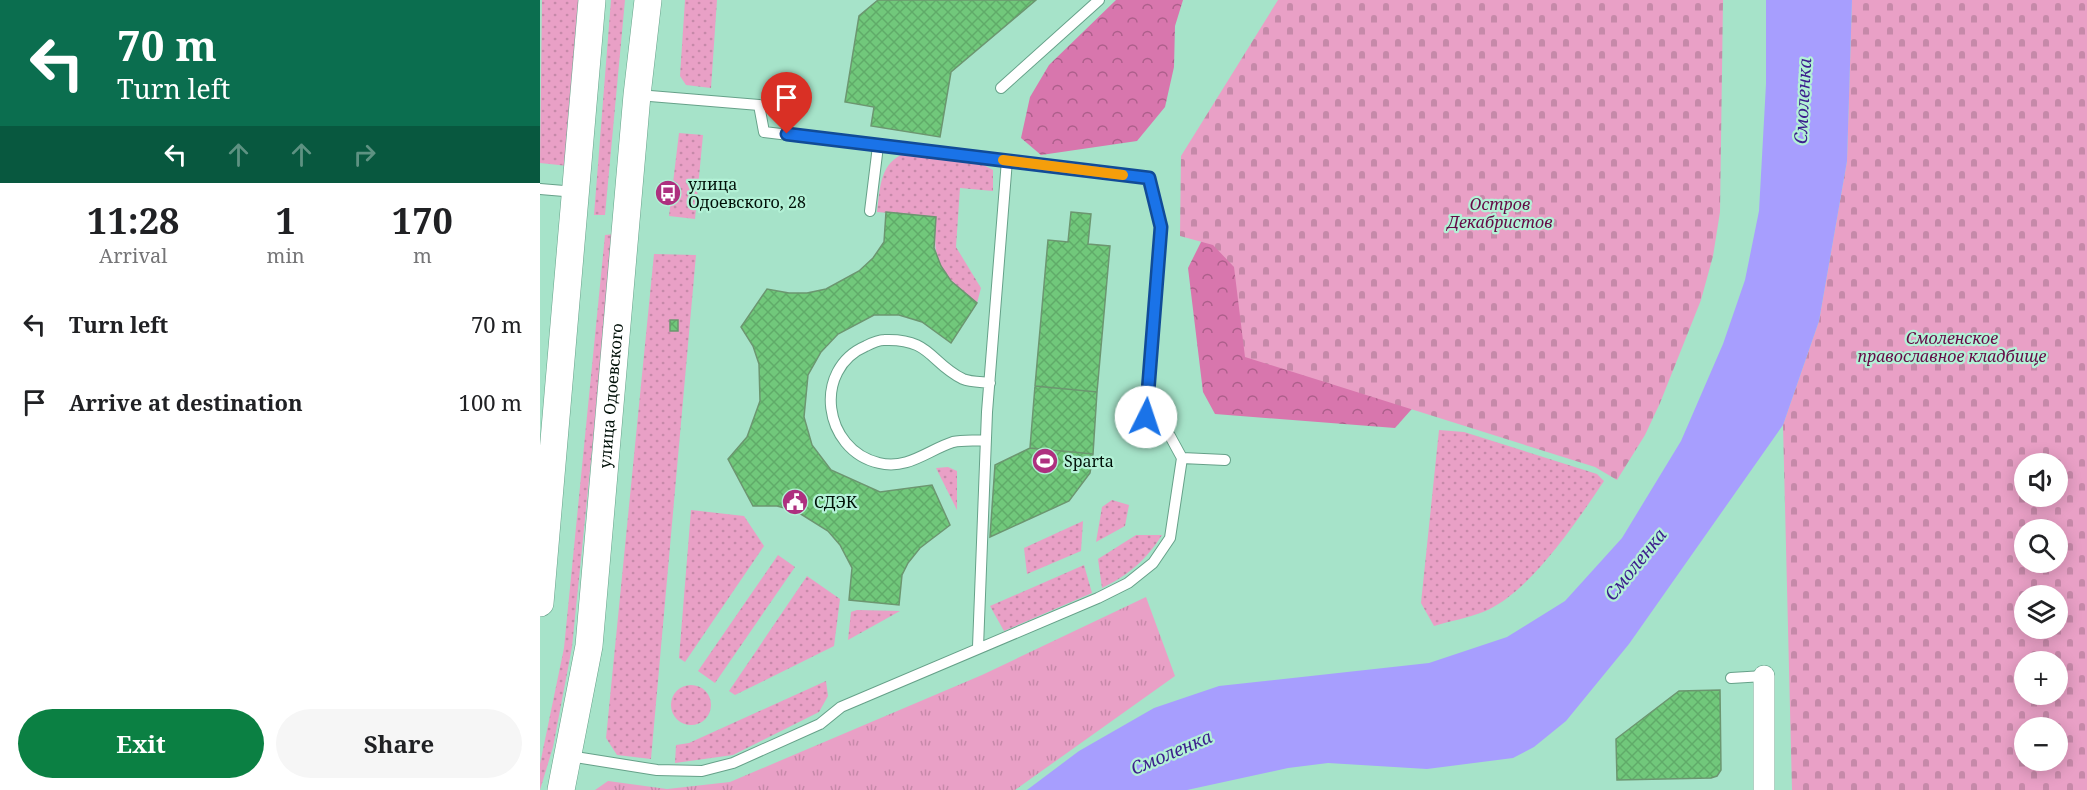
<!DOCTYPE html>
<meta charset="utf-8">
<style>
:root{--surface:#fff;--page:#f6f6f6;--text:#202124;--muted:#757577;--accent:#0b8043}
body{margin:0;font-family:"Noto Serif",serif;background:var(--page);color:var(--text);height:100vh;display:flex;flex-direction:column;font-size:22px;white-space:nowrap}
*{box-sizing:border-box;margin:0}
p{font-size:20px;color:var(--muted)}
.icon{flex:none;width:33px;height:33px;fill:none;stroke:currentColor;stroke-width:2;stroke-linecap:round;stroke-linejoin:round}
.map{position:relative;flex:1;overflow:hidden}
.details{display:flex;flex-direction:column;background:var(--surface);width:540px}
.details>*{flex:none}
.hud{background:#0b6e4f;color:#fff;overflow:hidden}
.fabs{position:absolute;left:1474px;top:453px;display:grid;gap:12px}
.fabs a{display:grid;place-items:center;width:54px;height:54px;border-radius:50%;background:var(--surface);box-shadow:0 3px 15px #0003;font-size:30px}
.pin{position:absolute;display:grid;place-items:center;width:51px;height:51px;color:#fff;margin:-62px -26px;border-radius:50% 50% 50% 0;rotate:-45deg;box-shadow:0 0 6px #0007}
.pin .icon{rotate:45deg}
.me{position:absolute;width:66px;margin:-33px;rotate:4deg;stroke-linejoin:round;filter:drop-shadow(0 0 4px #0008)}
.turn{display:flex;align-items:center;gap:21px;height:126px;padding:0 18px;font-size:27px}
.turn .icon{width:78px;height:78px;stroke-width:2.5}
.turn b{display:block;font-size:42px;line-height:51px}
.lanes{display:flex;align-items:center;height:57px;padding:0 18px;background:#0003;justify-content:center;gap:30px;direction:ltr}
.lanes .off{opacity:.35}
.eta{display:flex;justify-content:space-evenly;align-items:center;height:102px;text-align:center}
.eta b{font-size:36px;font-weight:700;line-height:42px}
.primary-button{display:flex;gap:12px;margin-top:auto;padding:12px 18px}
.primary-button a{flex:1;height:69px;border-radius:36px;background:var(--accent);color:#fff;font-size:24px;font-weight:700;line-height:69px;text-align:center}
.primary-button a+a{background:var(--page);color:var(--text)}
ul{padding:0;list-style:none}
li{display:flex;align-items:center;gap:18px;height:78px;padding:0 18px}
li div{flex:1}
li b{display:block;font-size:22px}
li em{font-style:normal}
main{display:flex;flex:1;min-height:0}
.map>svg:first-child{display:block}
.grass{fill:url(#grass-dots)}
.forest{fill:url(#forest-crowns)}
.cemetery{fill:url(#cemetery-stones);fill-rule:evenodd}
.park{fill:url(#park-tufts)}
.water{fill:#a79efe}
.building{fill:url(#building-cross-hatch);stroke:#6c9670;stroke-width:1.5}
.lines{fill:none;stroke-linecap:round;stroke-linejoin:round}
.service-casing{stroke:#66a189;stroke-width:12}
.minor-casing{stroke:#66a189;stroke-width:22}
.tertiary-casing{stroke:#66a189;stroke-width:28}
.service{stroke:#fff;stroke-width:10}
.minor{stroke:#fff;stroke-width:21}
.tertiary{stroke:#fff;stroke-width:27}
.route-casing{stroke:#114b97;stroke-width:15}
.route{stroke:#1a73e8;stroke-width:10}
.slow{stroke:#f59e0b;stroke-width:10}
.labels{text-anchor:middle;dominant-baseline:central;stroke-width:4.5;stroke-linejoin:round;paint-order:stroke}
.poi-label{font-size:16px;fill:#001008;stroke:#b3f1d6;text-anchor:start}
.park-label{font-size:16px;font-style:italic;fill:#640a46;stroke:#b3f1d6}
.street-label{font-size:16px;fill:#001008;stroke:#b3f1d6}
.water-label{font-size:18px;font-style:italic;fill:#3c1e8c;stroke:#b3f1d6}
</style>
<main>
<section class="details">
<div class="hud">
<div class="turn"><svg class="icon" aria-label="left" viewBox="0 0 24 24"><path d="M17 20v-9H6M10 6l-5 5 5 5"/></svg><div><b>70 m</b>Turn left</div></div>
<div class="lanes"><svg class="icon" aria-label="left" viewBox="0 0 24 24"><path d="M17 20v-9H6M10 6l-5 5 5 5"/></svg><svg class="icon off" aria-label="ahead" viewBox="0 0 24 24"><path d="M12 20V5M6 11l6-6 6 6"/></svg><svg class="icon off" aria-label="ahead" viewBox="0 0 24 24"><path d="M12 20V5M6 11l6-6 6 6"/></svg><svg class="icon off" aria-label="right" viewBox="0 0 24 24"><path d="M7 20v-9h11M14 6l5 5-5 5"/></svg></div>
</div>
<div class="eta">
<div><b>11:28</b><p>Arrival</p></div>
<div><b>1</b><p>min</p></div>
<div><b>170</b><p>m</p></div>
</div>
<ul>
<li><svg class="icon" aria-label="left" viewBox="0 0 24 24"><path d="M17 20v-9H6M10 6l-5 5 5 5"/></svg><div><b>Turn left</b></div><em>70 m</em></li>
<li><svg class="icon" aria-label="arrive" viewBox="0 0 24 24"><path d="M6 21V4h12l-3 4 3 4H6"/></svg><div><b>Arrive at destination</b></div><em>100 m</em></li>
</ul>
<div class="primary-button"><a>Exit</a><a>Share</a></div>
</section>
<div class="map">
<svg width="1547" height="790" viewBox="0 0 1547 790">
<defs>
<pattern id="grass-dots" width="8" height="8" patternUnits="userSpaceOnUse" patternTransform="scale(1.5)"><rect width="8" height="8" fill="#e9a0c6"/><path d="M2 2h.1M6 6h.1" fill="none" stroke="#c689a9" stroke-width="1.8" stroke-linecap="round"/></pattern>
<pattern id="forest-crowns" width="20" height="18" patternUnits="userSpaceOnUse" patternTransform="scale(1.5)"><rect width="20" height="18" fill="#d876ad"/><path d="M2 6a3 3 0 1 1 6 0M12 15a3 3 0 1 1 6 0" fill="none" stroke="#ad5f8b"/></pattern>
<pattern id="cemetery-stones" width="16" height="16" patternUnits="userSpaceOnUse" patternTransform="scale(1.5)"><rect width="16" height="16" fill="#e9a0c6"/><path d="M2 7V4a2 2 0 0 1 4 0v3zM10 15v-3a2 2 0 0 1 4 0v3z" fill="#c689a9"/></pattern>
<pattern id="park-tufts" width="24" height="20" patternUnits="userSpaceOnUse" patternTransform="scale(1.5)"><rect width="24" height="20" fill="#e9a0c6"/><path d="M3 7l-1-3M5 7V3M7 7l1-3M15 17l-1-3M17 17v-4M19 17l1-3" fill="none" stroke="#c689a9"/></pattern>
<pattern id="building-cross-hatch" width="8" height="8" patternUnits="userSpaceOnUse" patternTransform="scale(1.5)"><rect width="8" height="8" fill="#71c87b"/><path d="M0 0l8 8M0 8l8-8" fill="none" stroke="#60ab69"/></pattern>
</defs>
<rect width="100%" height="100%" fill="#a6e3c9"/>
<!-- grass -->
<path class="grass" d="M2,0H43L28,166L0,163Z
M71,0H85L65,215H54Z
M145,0H177L171,88L146,85L140,76Z
M139,133L163,135L155,219L129,216Z
M361,155L440,163L453,170V191L420,188L416,247L441,288L437,303C400,272 392,266 396,217L337,212C340,191 339,166 361,155Z
M74,234L32,647L13,747L0,790V764L24,648L65,235Z
M114,254L156,255L111,759L77,755L66,738Z
M899,430L924,432L1057,474L1064,481C1037,521 989,594 943,612C928,618 910,621 894,626L881,603Z
M408,467L417,471V510L396,468Z
M572,500L589,505L585,526L556,542L562,507Z
M151,510L204,516L224,546L145,662L139,658Z
M543,521L541,551L487,574L484,548Z
M596,535H622C606,560 589,575 562,588L558,559Z
M238,555L255,567L175,683L158,671Z
M544,565L552,593L464,631L450,606Z
M267,576L300,599L294,646L195,695L189,691Z
M317,610L360,611L308,640L311,612Z
M286,681L288,696L279,712L193,755L135,763L136,745L149,743Z
M131 705a20 20 0 1 1 40 0a20 20 0 1 1-40 0Z"/>
<!-- forest -->
<path class="forest" d="M576,0H643L635,26L634,67L625,107L597,141L501,155L481,138L490,97L509,65Z
M665,234L878,402L855,428L675,414L663,392L648,268Z"/>
<!-- cemetery -->
<path class="cemetery" d="M738,0H1183L1180,212L1173,256L1161,300L1120,403L1105,435L1077,480L1055,467L705,357L694,267L673,245L640,236L641,156Z
M1312,0H1547V790H1252L1243,425L1279,321L1307,161ZM1485,464H1518V496H1485ZM1485,530H1518V562H1485ZM1485,596H1518V628H1485ZM1485,662H1518V694H1485ZM1485,728H1518V760H1485Z"/>
<!-- park -->
<path class="park" d="M606,597L635,676L475,790H55L68,781L127,789L190,782L442,675Z"/>
<!-- water -->
<path class="water" d="M1226,0H1312L1307,161L1279,321L1243,425L1089,644L1026,721L994,747L973,758L887,769L788,763L748,768L647,790H487L539,751L614,708L679,686L889,663L967,637L1025,601L1082,538L1141,441L1183,344L1205,280L1219,211L1226,84Z"/>
<!-- building -->
<path class="building" d="M338,0H496L411,72L400,137L331,126L334,107L305,102L319,16Z
M346,212L396,217L394,248L401,266L411,281L437,303L411,343L382,322L359,315H334L298,334L281,352L268,375L264,417L272,445L291,470L340,492L392,485L410,525L380,548L368,563L362,575L359,605L309,600L312,568L300,545L288,531L256,511L237,506H213L188,459L207,437L220,401L219,364L213,346L201,327L227,289L249,293H267L286,289L319,271L333,258L344,242Z
M531,212L551,214L548,244L570,246L557,392L495,386L508,240L528,242Z
M130,320H138V331H130Z
M495,386L557,392L553,454L490,448Z
M490,448L553,454L550,473L529,501L450,537L455,465Z
M1180,690L1181,770L1177,776L1171,778L1077,780L1076,739L1139,691Z"/>
<g class="lines">
<!-- service casing -->
<g class="service-casing">
<path id="service" d="M461,88L559,0
M0,189L36,192
M330,211L338,146
M445,440C435,441 423,440 413,442C388,450 368,470 339,463C283,450 272,369 326,346C332,343 338,340 344,340C391,338 390,363 423,379C430,382 442,382 450,383
M642,458L685,460
M438,647L447,412L467,160
M1191,678L1224,676
M29,756L117,770L162,771L193,763L280,724L301,707L558,598L588,583L613,563L630,538L642,458L630,436L606,417L621,227L609,178L224,132L219,105L98,95"/>
</g>
<!-- minor casing -->
<g class="minor-casing">
<path id="minor" d="M1224,790V676"/>
</g>
<!-- tertiary casing -->
<g class="tertiary-casing">
<g id="tertiary">
<path d="M0,603L52,0"/>
<path id="s1" d="M21,790L49,646L97,95L108,0"/>
</g>
</g>
<!-- service -->
<use href="#service" class="service"/>
<!-- minor -->
<use href="#minor" class="minor"/>
<!-- tertiary -->
<use href="#tertiary" class="tertiary"/>
</g>
<g class="lines">
<!-- route casing -->
<g class="route-casing">
<path id="route" d="M247,134L609,178L621,227L606,417"/>
</g>
<!-- route -->
<use href="#route" class="route"/>
<!-- slow -->
<path class="slow" d="M463,160L583,175"/>
</g>
<!-- icons -->
<defs>
<g id="bus-disc" transform="scale(1.35)"><circle r="9.5" fill="#ae307f" stroke="#b3f1d6"/><path d="M-5-6H5V4H4V6H2V4H-2V6H-4V4H-5ZM-3.5-4V0h7V-4ZM-3.5 1.2v1.5H-2V1.2ZM2 1.2v1.5H3.5V1.2Z" fill="#fff"/></g>
<g id="stadium-disc" transform="scale(1.35)"><circle r="9.5" fill="#ae307f" stroke="#b3f1d6"/><path d="M0-5a6.5 5 0 1 0 0 10a6.5 5 0 1 0 0-10ZM-3.5-1.8h7v3.6h-7Z" fill="#fff"/></g>
<g id="civic-disc" transform="scale(1.35)"><circle r="9.5" fill="#ae307f" stroke="#b3f1d6"/><path d="M-.6-6.5H3V-4.5H.6V-3L4-1V1h2V6H-6V1h2V-1L-.6-3ZM-1.2 2.5V6h2.4V2.5Z" fill="#fff"/></g>
</defs>
<g fill-rule="evenodd">
<use href="#bus-disc" x="128" y="193"/>
<use href="#stadium-disc" x="505" y="461"/>
<use href="#civic-disc" x="255" y="502"/>
</g>
<g class="labels">
<!-- poi labels -->
<g class="poi-label">
<text x="148" y="184">улица<tspan x="148" dy="18">Одоевского, 28</tspan></text>
<text x="524" y="461">Sparta</text>
<text x="274" y="502">СДЭК</text>
</g>
<!-- park labels -->
<g class="park-label">
<text x="960" y="204">Остров<tspan x="960" dy="18">Декабристов</tspan></text>
<text x="1412" y="338">Смоленское<tspan x="1412" dy="18">православное кладбище</tspan></text>
</g>
<!-- street labels -->
<g class="street-label">
<text stroke="none"><textPath href="#s1" startOffset="398">улица Одоевского</textPath></text>
</g>
<!-- water labels -->
<g class="water-label">
<text transform="translate(1262 101) rotate(-87)">Смоленка</text>
<text transform="translate(1095 564) rotate(-51)">Смоленка</text>
<text transform="translate(631 752) rotate(-23)">Смоленка</text>
</g>
</g>
</svg>
<div class="fabs">
<a><svg class="icon" aria-label="sound" viewBox="0 0 24 24"><path d="M4 9h4l5-4v14l-5-4H4zM17 9q2 3 0 6"/></svg></a>
<a><svg class="icon" aria-label="search" viewBox="0 0 24 24"><circle cx="10" cy="10" r="6"/><path d="M15 15l6 6"/></svg></a>
<a><svg class="icon" aria-label="layers" viewBox="0 0 24 24"><path d="M12 4l9 5-9 5-9-5zM3 14l9 5 9-5"/></svg></a>
<a>+</a>
<a>−</a>
</div>
<div class="pin" style="left:247px;top:134px;background:#d93025"><svg class="icon" aria-label="arrive" viewBox="0 0 24 24"><path d="M6 21V4h12l-3 4 3 4H6"/></svg></div>
<svg class="me" style="left:606px;top:417px" viewBox="-20 -20 40 40"><circle r="19" fill="#fff"/><path d="M0-13L10 11 0 6-10 11z" fill="#1a73e8"/></svg>
</div>
</main>
